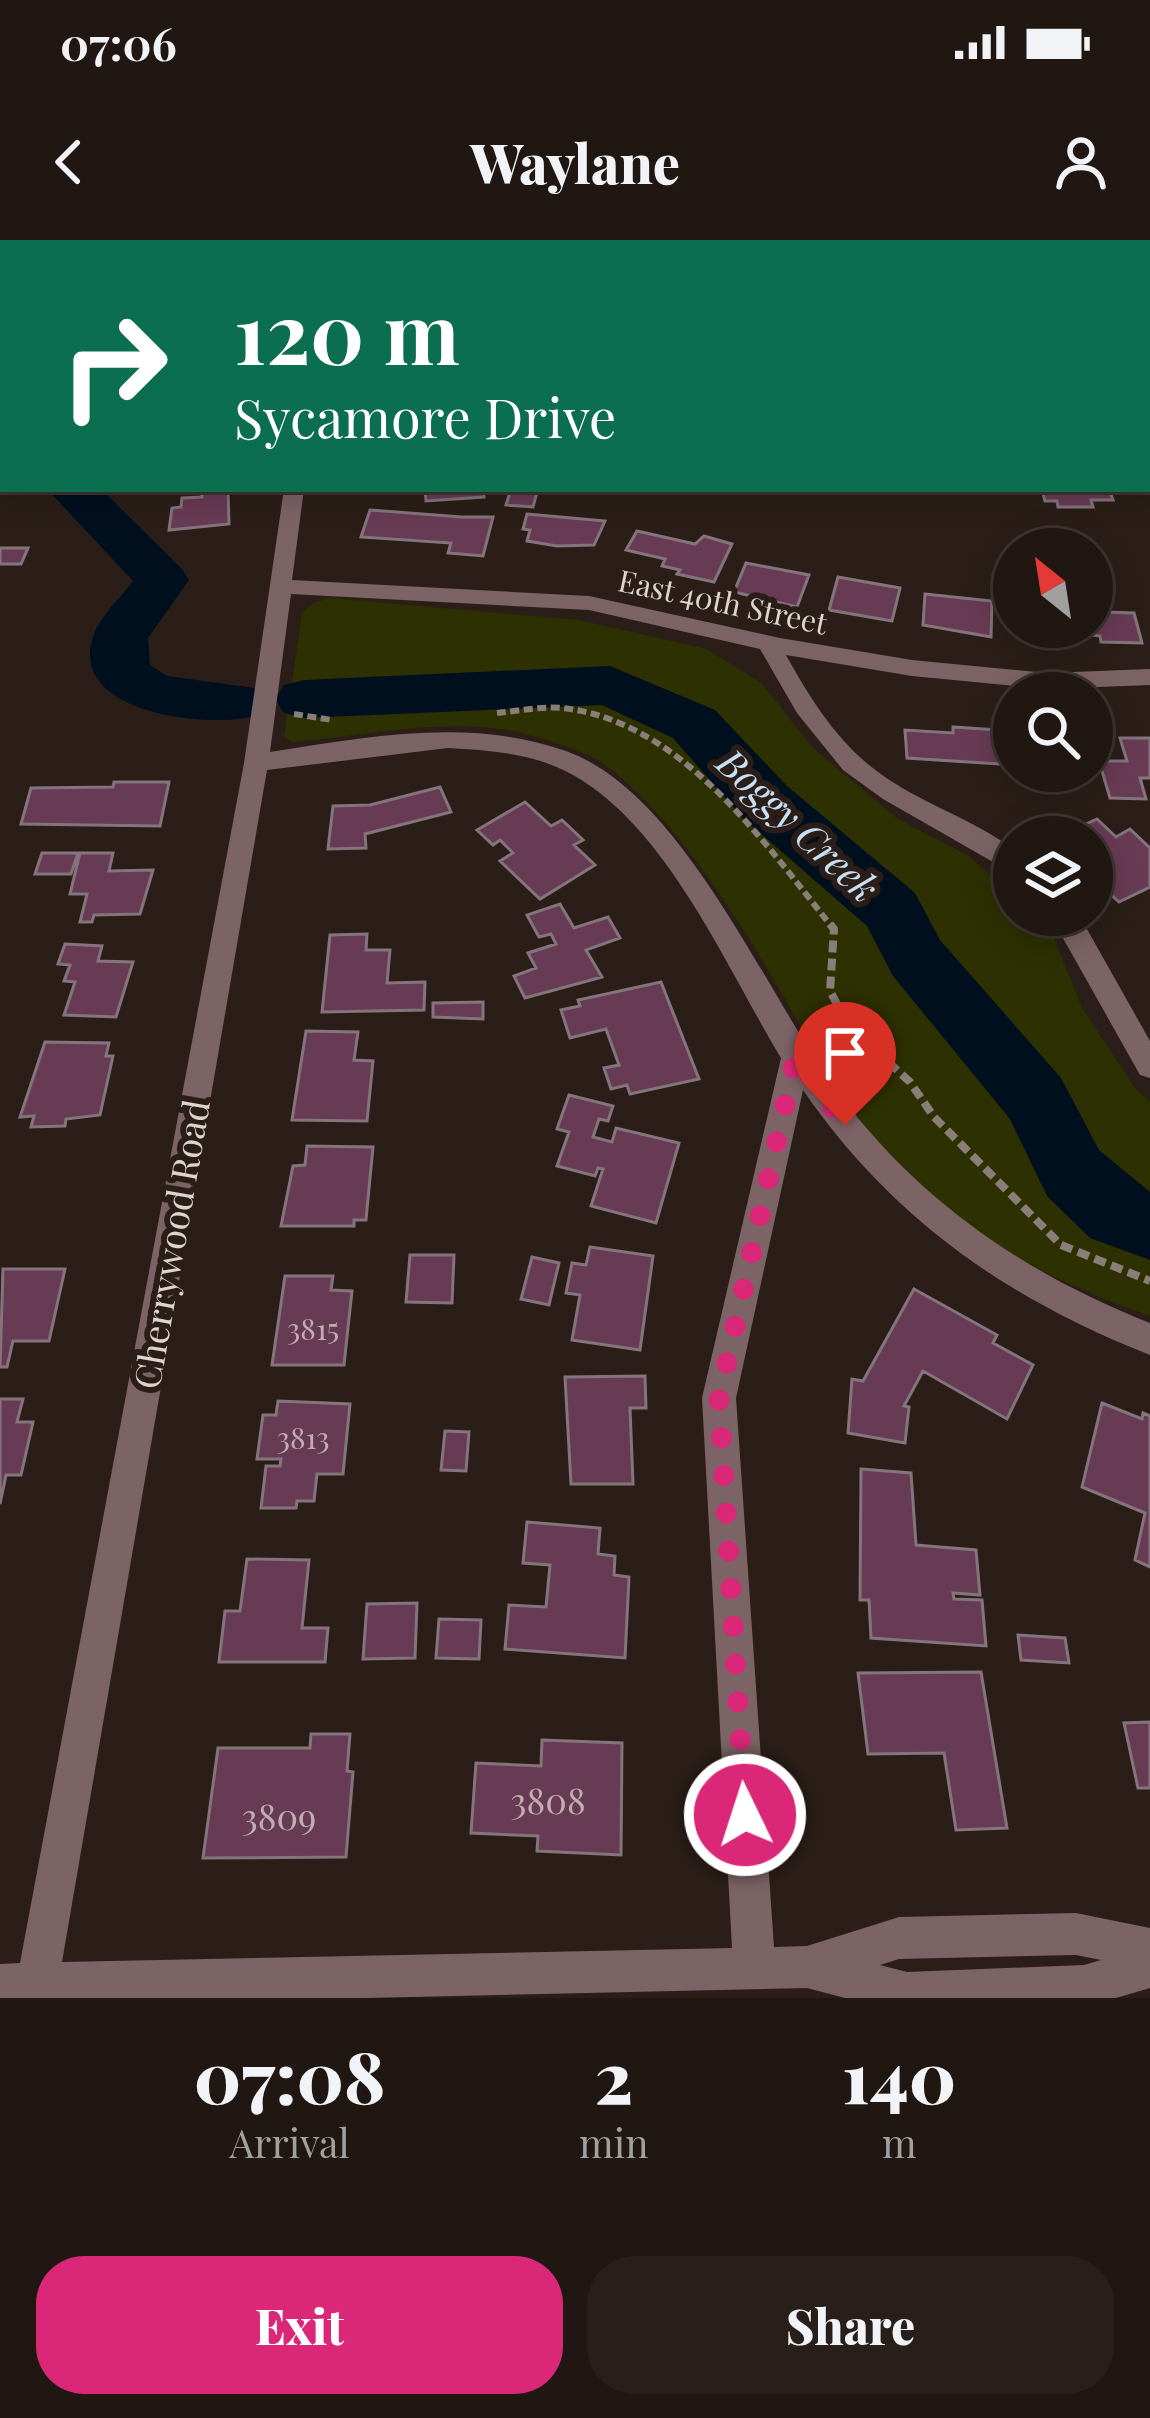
<!DOCTYPE html>
<style>
:root{--surface:#201612;--page:#281f1b;--text:#f1f3f6;--muted:#a29f9f;--line:#3d3532;--accent:#db2777}
body{margin:0;font-family:"Playfair Display",serif;background:var(--page);color:var(--text);height:100vh;display:flex;flex-direction:column;font-size:45px;white-space:nowrap}
*{box-sizing:border-box;margin:0}
p{font-size:39px;color:var(--muted)}
.icon{flex:none;width:66px;height:66px;fill:none;stroke:currentColor;stroke-width:2;stroke-linecap:round;stroke-linejoin:round}
.map{position:relative;height:1758px;overflow:hidden}
.side{display:flex;flex-direction:column;background:var(--surface);flex:1}
.side>*{flex:none}
.hud{position:absolute;left:0px;top:0px;width:1152px;height:252px;box-shadow:0 6px 30px #0003,0 0 0 3px var(--line);background:#0b6e4f;color:#fff;overflow:hidden}
.needle{width:78px;rotate:330deg}
.buttons{position:absolute;left:993px;top:288px;display:grid;gap:24px}
.buttons a{display:grid;place-items:center;width:120px;height:120px;border-radius:50%;background:var(--surface);box-shadow:0 6px 30px #0003,0 0 0 3px var(--line);font-size:60px}
.pin{position:absolute;display:grid;place-items:center;width:102px;height:102px;color:#fff;margin:-123px -51px;border-radius:50% 50% 50% 0;rotate:-45deg;box-shadow:0 0 12px #0007}
.pin .icon{rotate:45deg}
.me{position:absolute;width:132px;margin:-66px;rotate:356deg;stroke-linejoin:round;filter:drop-shadow(0 0 9px #0008)}
.turn{display:flex;align-items:center;gap:42px;height:252px;padding:0 36px;font-size:54px}
.turn .icon{width:156px;height:156px;stroke-width:2.5}
.turn b{display:block;font-size:84px;line-height:102px}
.eta{display:flex;justify-content:space-evenly;align-items:center;height:204px;text-align:center}
.eta b{font-size:72px;font-weight:800;line-height:84px}
.primary-button{display:flex;gap:24px;margin-top:auto;padding:24px 36px}
.primary-button a{flex:1;height:138px;border-radius:48px;background:var(--accent);color:#fff;font-size:48px;font-weight:800;line-height:138px;text-align:center}
.primary-button a+a{background:var(--page);color:var(--text)}
.status{display:flex;justify-content:space-between;align-items:center;height:84px;padding:0 60px;background:var(--surface);direction:ltr}
.status svg{height:33px;fill:currentColor}
header{display:flex;justify-content:space-between;align-items:center;height:156px;padding:0 36px;background:var(--surface);font-size:54px;font-weight:800}
.map>svg:first-child{display:block}
.green{fill:#2d3001}
.lines{fill:none;stroke-linecap:round;stroke-linejoin:round}
.river{fill:#000f1e;fill-rule:evenodd}
.building{fill:#683b54;stroke:#84747c;stroke-width:3}
.path-far1{stroke:#8a7e79;stroke-width:6;stroke-dasharray:9 4.5;stroke-linecap:butt}
.path{stroke:#8a7e79;stroke-width:8;stroke-dasharray:12 6;stroke-linecap:butt}
.minor{fill:#7c6366;fill-rule:evenodd}
.route{stroke:#db2777;stroke-width:21;stroke-dasharray:0 37.8}
.labels{text-anchor:middle;dominant-baseline:central;stroke-width:12;stroke-linejoin:round;paint-order:stroke}
.far-street-label{font-size:30px;fill:#ded4d0;stroke:#2b1e18}
.number-label{font-size:30px;fill:#c0aeb1}
.street-label{font-size:36px;fill:#ded4d0;stroke:#2b1e18}
.near-number-label{font-size:36px;fill:#c0aeb1}
.water-label{font-size:39px;font-style:italic;fill:#c6e1f6;stroke:#2b1e18}
</style>
<div class="status"><b>07:06</b><svg viewBox="0 0 49 12"><path d="M0 12V9h3v3zM5 12V6h3v6zM10 12V3h3v9zM15 12V0h3v12zM26 1h20v11H26zM47 4h2v5h-2z"/></svg></div>
<header><svg class="icon" aria-label="back" viewBox="0 0 24 24"><path d="M15 5l-7 7 7 7"/></svg>Waylane<svg class="icon" aria-label="person" viewBox="0 0 24 24"><circle cx="12" cy="8" r="4"/><path d="M4 21q1-7 8-7t8 7"/></svg></header>
<div class="map">
<svg width="1150" height="1758" viewBox="0 0 1150 1758">
<rect width="100%" height="100%" fill="#2b1e18"/>
<!-- green -->
<path class="green" d="M330,358L579,380L707,409L762,444L813,508L898,579L969,616L1014,656V675H1035L1050,689L1082,768L1137,851L1150,861V1076C1051,1040 970,1002 894,926C846,878 818,817 785,759C743,685 672,573 603,523C588,513 562,505 544,499C461,472 377,495 293,502L284,497L302,373L313,363Z"/>
<g class="lines">
<!-- river -->
<path class="river" d="M0,0H19L21,3H3V21Z
M47,249H101L181,328L189,340L148,398L150,425L167,436L254,448L263,462L254,476C207,489 64,473 94,394C101,376 121,357 133,341Z
M610,426L715,470L787,546L915,653L940,700L1061,838L1099,910L1150,952V1020L1090,998L1047,956L1010,879L893,736L867,686L743,578L673,498L602,465L304,478L284,473L275,459L284,445L304,440Z"/>
</g>
<!-- building -->
<path class="building" d="M202,249H228L229,284L169,290L172,268L181,267L182,258L202,257Z
M425,249H483L484,257L426,261Z
M511,249H538L533,267L506,265Z
M1042,249H1109L1113,260H1091L1093,267H1058L1057,261H1045Z
M370,270L462,277H493L483,316L448,313L451,303L361,297Z
M527,274L605,281L594,305L557,306L527,301L530,290L523,289Z
M637,291L695,304L704,296L732,304L714,342L677,334L680,330L662,326L665,319L626,310Z
M0,308H28L21,324H0Z
M746,323L809,335L797,367L734,352Z
M838,337L900,348L892,381L829,370Z
M1092,338H1096L1105,372L1134,373L1142,403L1101,402L1100,396L1091,395L1071,398L1072,401L1043,400L1040,387H1092Z
M925,354L992,361L991,397L923,385Z
M953,487L1014,491V525L907,518L905,490L953,493Z
M1120,498H1150V538H1140L1146,559L1110,558L1099,521H1127Z
M114,542H169L160,586L21,584L31,548L113,547Z
M440,547L451,572L365,594L366,608L328,609L333,566L370,565Z
M525,562L551,586L562,580L583,600L574,605L595,625L540,659L500,621L513,613L500,600L493,605L477,590Z
M1097,579L1116,597L1130,589L1150,608V647L1119,662L1092,637V597H1058Z
M42,613H78L71,634H35Z
M80,613H113L109,631L153,630L140,674L94,675L92,682H80L87,654H70Z
M560,664L574,688L608,677L620,698L586,710L602,737L525,758L514,736L536,728L528,713L556,704L551,694L539,697L527,675Z
M367,694L366,710H390L387,743L425,742L424,770L322,772L330,695Z
M65,704L102,706L98,721L133,722L116,777L64,775L75,742L64,741L70,725L58,724Z
M661,742L699,839L630,854L627,845L611,849L604,828L619,825L606,789L570,798L561,770L580,766L578,760Z
M483,762V779L433,777V763Z
M306,791L358,792L354,820L373,821L367,881L292,880Z
M45,802L109,803L106,816H113L100,875L66,879L65,886L31,887L34,876L20,877Z
M569,855L613,866L608,881L599,879L593,897L612,902L616,888L679,903L656,983L591,966L603,929L598,928L595,936L557,926L569,892L557,889Z
M307,906L373,907L366,980H354V986H281L293,926L305,925Z
M590,1007L653,1016L640,1110L572,1100L580,1055L566,1053L572,1023L586,1025Z
M410,1015H454L452,1063L406,1062Z
M532,1017L559,1023L549,1065L521,1059Z
M3,1029H65L49,1101H13L7,1127H0Z
M285,1036H333L331,1050L352,1051L344,1125H272Z
M914,1049L997,1095L993,1103L1033,1125L1007,1179L923,1131L904,1166L909,1167L905,1203L848,1193L852,1139L863,1141Z
M645,1136L646,1168H630L633,1244H571L565,1137Z
M0,1159H23L17,1182H33L21,1235H6L0,1264Z
M278,1161L350,1164L343,1234H317L314,1261H297L296,1268H261L266,1226H280L281,1219H257L263,1175H276Z
M1102,1163L1142,1179L1143,1173L1150,1176V1327L1135,1320L1145,1273L1082,1247Z
M445,1191L469,1192L466,1231L441,1230Z
M861,1229L911,1233L916,1305L976,1310L980,1355L953,1353L954,1359L982,1360L986,1406L871,1398L869,1360H860Z
M527,1282L600,1288L598,1314L615,1316L614,1335L629,1337L625,1418L505,1409L509,1365L546,1367L550,1325L523,1323Z
M247,1319L309,1320L302,1388H328L325,1422H219L225,1371H240Z
M417,1363L415,1418L363,1419L367,1364Z
M439,1379L481,1380L479,1419L436,1418Z
M1018,1395L1065,1398L1069,1423L1021,1420Z
M981,1432L1007,1588L956,1590L944,1513L868,1514L858,1433Z
M1150,1482V1548H1138L1124,1483Z
M311,1494H350L347,1531L353,1532L346,1617L203,1618L218,1508H310Z
M542,1500L622,1503L621,1615L537,1611L538,1596L471,1593L476,1523L541,1526Z"/>
<g class="lines">
<!-- path-far1 -->
<path class="path-far1" d="M497,473C518,471 541,466 562,468C680,480 764,602 832,687
M294,474L332,480"/>
<!-- path -->
<path class="path" d="M830,684L834,689L830,751L849,786L910,842L934,877L1061,1005L1150,1041"/>
<!-- minor -->
<path class="minor" d="M208,0H227L229,3H210Z
M629,0H647L648,3H630Z
M989,0H1007L1008,3H990Z
M1149,193H1150V206H1149Z
M284,249H304L292,340L589,356L780,398L912,420L1048,433L1150,429V445L1048,449L912,436L786,415C810,458 837,502 878,532C918,562 968,577 1009,606L1014,610V634L883,559L843,530L797,473L760,409L589,370L291,354L270,512C369,497 469,477 566,511C685,554 766,756 840,855C920,962 1026,1034 1150,1083V1115C1007,1059 891,978 803,850L736,1158L774,1707L807,1706L899,1677L1076,1673L1150,1688V1748L1116,1758H845L807,1748L366,1758H0V1724L20,1723L244,523ZM448,508C483,510 517,512 549,524C658,564 724,724 781,818L702,1158L732,1708L62,1722L267,530ZM1076,1715L1101,1720L1084,1725L907,1732L880,1725L899,1719Z
M1050,675H1079L1150,801V838L1140,835Z"/>
</g>
<g class="lines">
<!-- route -->
<path class="route" d="M745,1575L719,1158L796,816L845,885"/>
</g>
<g class="labels">
<!-- far-street labels -->
<g class="far-street-label">
<text transform="translate(723 361) rotate(12)">East 40th Street</text>
</g>
<!-- number labels -->
<g class="number-label">
<text x="313" y="1088">3815</text>
<text x="303" y="1197">3813</text>
</g>
<!-- street labels -->
<g class="street-label">
<text transform="translate(170 1004) rotate(-80)">Cherrywood Road</text>
</g>
<!-- near-number labels -->
<g class="near-number-label">
<text x="548" y="1559">3808</text>
<text x="279" y="1575">3809</text>
</g>
<!-- water labels -->
<g class="water-label">
<text transform="translate(799 584) rotate(43)">Boggy Creek</text>
</g>
</g>
</svg>
<div class="buttons">
<a><svg class="needle" viewBox="-14 -14 28 28"><path d="M0-13l5 13h-10z" fill="#e53935"/><path d="M0 13l5-13h-10z" fill="#a29f9f"/></svg></a>
<a><svg class="icon" aria-label="search" viewBox="0 0 24 24"><circle cx="10" cy="10" r="6"/><path d="M15 15l6 6"/></svg></a>
<a><svg class="icon" aria-label="layers" viewBox="0 0 24 24"><path d="M12 4l9 5-9 5-9-5zM3 14l9 5 9-5"/></svg></a>
</div>
<div class="pin" style="left:845px;top:885px;background:#d93025"><svg class="icon" aria-label="arrive" viewBox="0 0 24 24"><path d="M6 21V4h12l-3 4 3 4H6"/></svg></div>
<svg class="me" style="left:745px;top:1575px" viewBox="-20 -20 40 40"><circle r="17" fill="#db2777" stroke="#fff" stroke-width="3"/><path d="M0-11L8 9 0 5-8 9z" fill="#fff"/></svg>
<div class="hud">
<div class="turn"><svg class="icon" aria-label="right" viewBox="0 0 24 24"><path d="M7 20v-9h11M14 6l5 5-5 5"/></svg><div><b>120 m</b>Sycamore Drive</div></div>
</div>
</div>
<section class="side">
<div class="eta">
<div><b>07:08</b><p>Arrival</p></div>
<div><b>2</b><p>min</p></div>
<div><b>140</b><p>m</p></div>
</div>
<div class="primary-button"><a>Exit</a><a>Share</a></div>
</section>
